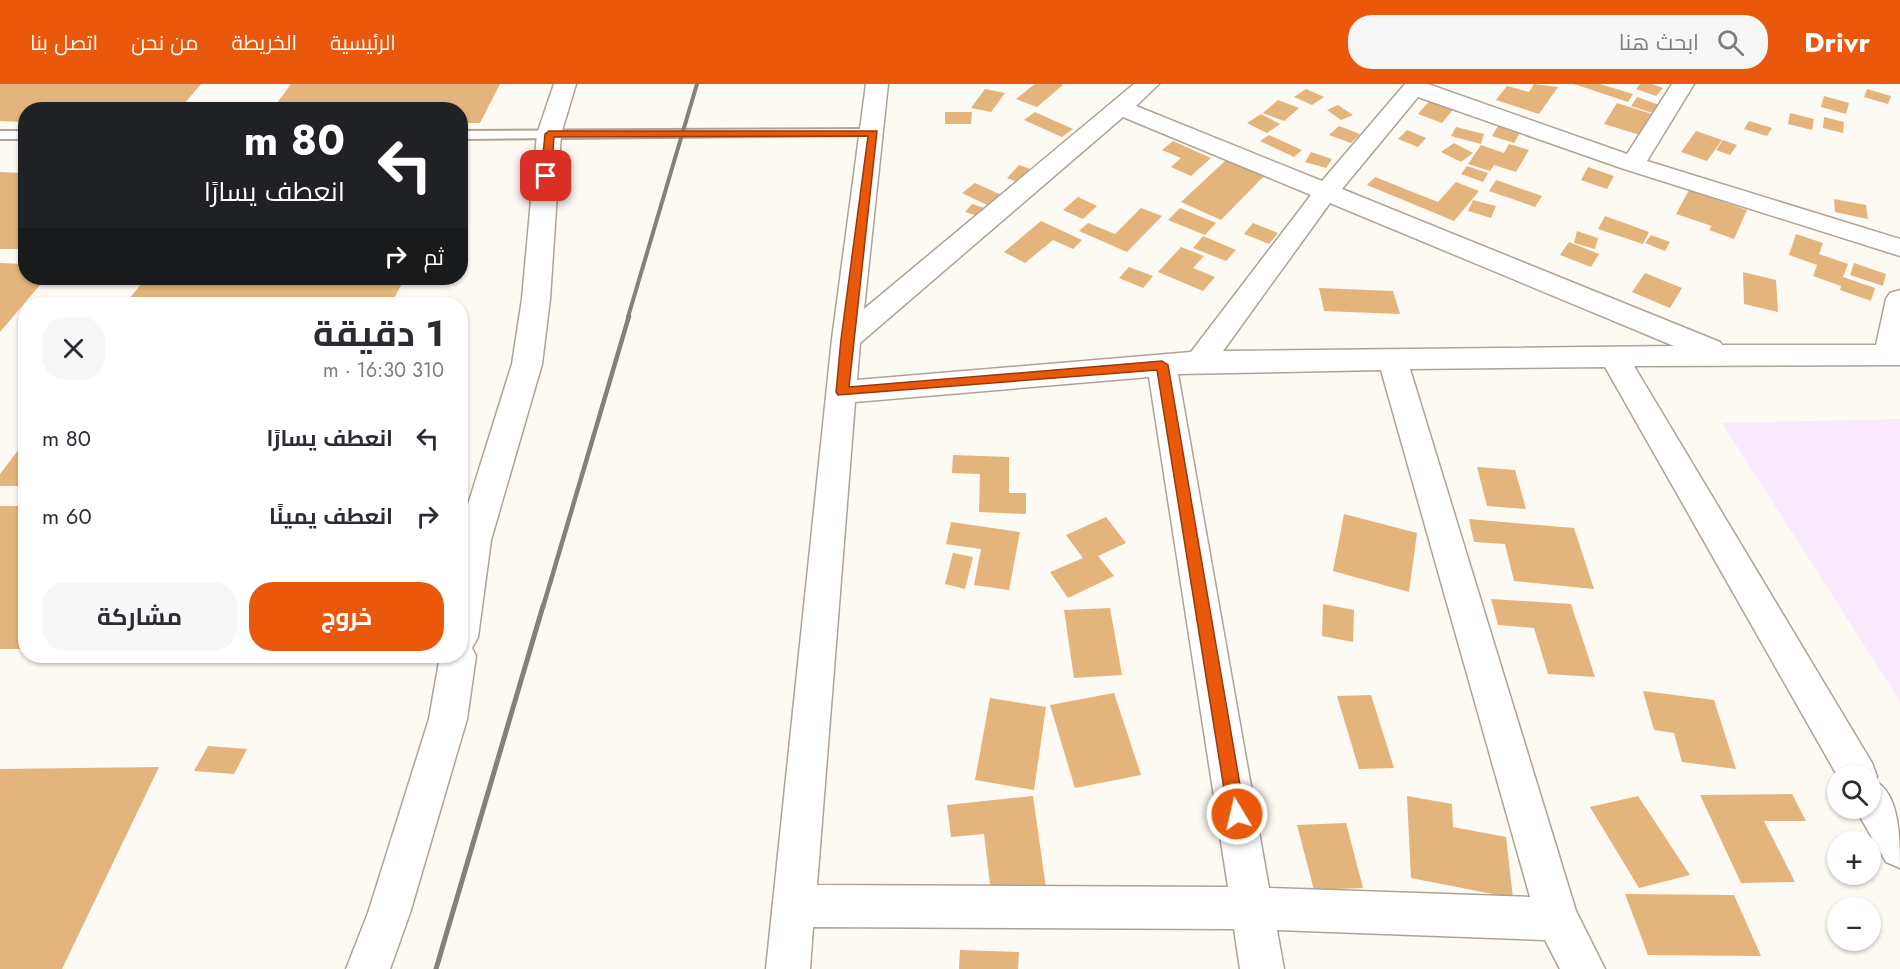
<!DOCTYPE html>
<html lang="ar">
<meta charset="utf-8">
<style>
:root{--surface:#fff;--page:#f7f7f7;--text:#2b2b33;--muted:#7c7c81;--accent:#ea580c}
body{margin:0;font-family:Jost,Cairo,sans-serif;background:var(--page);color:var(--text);direction:rtl;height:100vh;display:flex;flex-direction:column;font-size:22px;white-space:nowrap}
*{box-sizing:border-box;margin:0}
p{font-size:20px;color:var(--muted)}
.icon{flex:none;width:33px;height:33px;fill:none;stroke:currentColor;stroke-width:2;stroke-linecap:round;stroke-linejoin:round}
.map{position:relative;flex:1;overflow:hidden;direction:ltr}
.side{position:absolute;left:18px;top:213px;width:450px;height:366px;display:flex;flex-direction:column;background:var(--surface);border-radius:24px;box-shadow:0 2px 4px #0004;direction:rtl}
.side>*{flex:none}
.top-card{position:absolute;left:18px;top:18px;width:450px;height:183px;border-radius:24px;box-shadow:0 2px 4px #0004;direction:rtl;background:#202124;color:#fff;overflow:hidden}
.controls{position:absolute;left:1827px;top:681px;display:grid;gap:12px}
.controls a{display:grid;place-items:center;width:54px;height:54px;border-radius:50%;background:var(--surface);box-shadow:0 2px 4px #0004;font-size:30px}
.pin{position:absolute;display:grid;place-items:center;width:51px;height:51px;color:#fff;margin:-26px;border-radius:12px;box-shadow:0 3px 9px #0006}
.me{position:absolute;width:66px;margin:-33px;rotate:351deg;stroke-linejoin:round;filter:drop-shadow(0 0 4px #0008)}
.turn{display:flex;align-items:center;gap:21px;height:126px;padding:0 24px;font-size:27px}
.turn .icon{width:78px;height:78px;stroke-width:2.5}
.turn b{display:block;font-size:42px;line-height:51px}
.then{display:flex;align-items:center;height:57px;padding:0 24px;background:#0003;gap:12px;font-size:22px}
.round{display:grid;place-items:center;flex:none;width:63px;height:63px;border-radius:24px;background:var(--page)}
.overview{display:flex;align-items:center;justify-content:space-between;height:102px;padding:0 24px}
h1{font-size:36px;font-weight:700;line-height:45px}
.action{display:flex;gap:12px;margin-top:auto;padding:12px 24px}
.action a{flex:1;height:69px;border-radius:24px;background:var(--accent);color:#fff;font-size:24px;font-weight:700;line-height:69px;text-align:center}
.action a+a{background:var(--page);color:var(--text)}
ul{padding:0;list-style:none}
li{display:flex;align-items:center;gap:18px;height:78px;padding:0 24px}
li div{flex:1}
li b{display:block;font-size:22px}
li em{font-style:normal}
header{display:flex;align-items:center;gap:36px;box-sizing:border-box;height:84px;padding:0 30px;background:var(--accent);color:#fff}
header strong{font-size:28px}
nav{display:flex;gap:33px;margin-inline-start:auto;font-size:21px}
.search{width:420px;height:54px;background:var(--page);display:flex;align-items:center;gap:15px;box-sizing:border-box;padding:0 21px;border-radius:24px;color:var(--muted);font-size:22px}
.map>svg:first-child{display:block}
.education{fill:#f9e9fc}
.building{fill:#e3b47c}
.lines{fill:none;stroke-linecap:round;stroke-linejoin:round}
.lane-casing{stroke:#aea397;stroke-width:4}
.street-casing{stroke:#aea397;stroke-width:3}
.lane{fill:#fff;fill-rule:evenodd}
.street{fill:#fff;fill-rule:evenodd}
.rail-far2{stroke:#84807b;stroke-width:4}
.rail-far1{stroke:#84807b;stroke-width:4.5}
.rail{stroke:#84807b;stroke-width:5}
.route{fill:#ea580c;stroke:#983908;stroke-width:1.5}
</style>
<header>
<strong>Drivr</strong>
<div class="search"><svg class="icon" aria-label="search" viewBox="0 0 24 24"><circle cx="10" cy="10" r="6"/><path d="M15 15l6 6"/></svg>ابحث هنا</div>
<nav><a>الرئيسية</a><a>الخريطة</a><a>من نحن</a><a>اتصل بنا</a></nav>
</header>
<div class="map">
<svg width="1900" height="885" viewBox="0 0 1900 885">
<rect width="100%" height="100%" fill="#fdf9f3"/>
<!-- education -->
<path class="education" d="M1900,335V617L1722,339Z"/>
<!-- building -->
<path class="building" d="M0,0H201L179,26H26V38L0,37Z
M291,0H500L480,39H460V26H272Z
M1035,0H1060L1063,1L1037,23L1016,15Z
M1534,0L1558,3L1539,30L1496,16L1507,2L1529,8Z
M1574,0H1600L1633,10L1628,18Z
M1640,0H1652L1663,4L1656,12L1636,5Z
M985,5L1005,9L991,28L971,24Z
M1306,5L1324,13L1312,21L1294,13Z
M1867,5L1891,12L1888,20L1864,13Z
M1824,12L1849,19L1846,30L1821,23Z
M1637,13L1662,22L1656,30L1631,22Z
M1432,14L1456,22L1442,39L1418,30Z
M1278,16L1299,24L1284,37L1263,29Z
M1617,19L1652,30L1640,51L1604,40Z
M1338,21L1353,31L1341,36L1327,26Z
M945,28H972L971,40H945Z
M1035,28L1073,45L1062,53L1024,36Z
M1790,29L1814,35L1812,46L1788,40Z
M1261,30L1280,40L1267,49L1247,39Z
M1824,33L1844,38L1843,49L1823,44Z
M1749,37L1772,44L1767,52L1744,45Z
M1339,42L1360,50L1351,59L1329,51Z
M1498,42L1520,49L1514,59L1492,52Z
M1456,43L1484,50L1481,60L1451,52Z
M1407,46L1426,54L1418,63L1398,55Z
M1696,47L1722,56L1707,77L1681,68Z
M1269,51L1302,66L1294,73L1260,57Z
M1723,56L1737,61L1730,71L1716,66Z
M1173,57L1211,74L1191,92L1171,83L1181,74L1162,66Z
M1454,59L1473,69L1461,78L1441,68Z
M1509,60L1529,66L1516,88L1494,81L1490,87L1468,80L1481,61L1504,69Z
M1311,68L1332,75L1326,84L1305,78Z
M1226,76L1265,91L1221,136L1181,118Z
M1019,81L1036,87L1023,100L1007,94Z
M1467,82L1488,89L1483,98L1461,90Z
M1588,83L1614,92L1607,105L1581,96Z
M0,88L26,89V165H0Z
M1375,93L1438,118L1456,98L1479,107L1454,137L1367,101Z
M1496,96L1542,112L1535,123L1489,107Z
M975,99L1006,113L993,124L962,109Z
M1689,106L1747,126L1734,155L1709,146L1712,142L1676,130Z
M1078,113L1097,122L1083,135L1063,126Z
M1834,115L1866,121L1868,135L1835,128Z
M1473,116L1496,122L1491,134L1468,127Z
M972,120L994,127L987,135L965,128Z
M1141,124L1162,132L1127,168L1079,147L1088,139L1115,150Z
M1180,124L1216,139L1205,151L1168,136Z
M1605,132L1649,148L1643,160L1598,145Z
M1041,137L1082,156L1073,165L1053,156L1025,179L1004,168Z
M1253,139L1278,149L1269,160L1244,150Z
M1577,147L1598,154L1595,165L1574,159Z
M1796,150L1823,159L1819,170L1848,180L1843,193L1875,204L1871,217L1840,206L1841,202L1813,192L1817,181L1789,171Z
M1651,151L1670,158L1665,167L1645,159Z
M1203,152L1236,166L1226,177L1193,164Z
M1569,158L1599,170L1591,183L1560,171Z
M1181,163L1204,172L1193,184L1215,193L1203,207L1158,188Z
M0,179L26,180V194H46L0,248Z
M1854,179L1886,190L1883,202L1850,191Z
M1129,183L1153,192L1143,204L1119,194Z
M1743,188L1776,196L1778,228L1744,220Z
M1645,189L1682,204L1670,224L1632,208Z
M146,194H405L391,220H125Z
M1319,204L1393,207L1400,230L1324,227Z
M26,356V402H0V390Z
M953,371L1009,373V409H1026V430L979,428L980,390L952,389Z
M1477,383L1515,386L1526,425L1487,422Z
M0,422H26V565H0Z
M1344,430L1417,449L1409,508L1333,487Z
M1106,433L1126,459L1098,472L1114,492L1068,514L1050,488L1083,474L1066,451Z
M1469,435L1574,444L1594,505L1514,497L1505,460L1474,458Z
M951,438L1020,448L1009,506L974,501L981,465L946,460Z
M953,469L973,473L965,505L945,500Z
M1491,515L1571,520L1595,593L1548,590L1534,544L1498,541Z
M1323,520L1354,526L1353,558L1322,552Z
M1110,524L1122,591L1074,594L1064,526Z
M1643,607L1714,616L1736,685L1682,678L1674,649L1654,646Z
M1114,609L1141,691L1075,704L1050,621Z
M1371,611L1394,684L1359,685L1337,612Z
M990,614L1046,623L1034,706L975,696Z
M208,662L247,665L234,690L194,687Z
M159,683L62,885H0V685Z
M1792,710L1806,737H1764L1795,798L1741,799L1700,711Z
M1033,712L1047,811L992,817L984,750L951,753L947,721Z
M1407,712L1452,720L1453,743L1506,753L1513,814L1411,794Z
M1638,712L1690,791L1639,804L1590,723Z
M1346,739L1363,804L1314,806L1297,741Z
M1625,810L1734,811L1761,872L1648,871Z
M960,866L1019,868L1018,885H959Z"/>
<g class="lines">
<!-- lane casing -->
<g class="lane-casing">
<path id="lane" d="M873,45L877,47V51L460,55V47Z
M0,47H26V55H0Z"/>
</g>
<!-- street casing -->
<g class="street-casing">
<path id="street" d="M554,0H576L561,50L550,215L542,280L491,456L478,553L472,564L476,572L467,635L410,829L390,885H346L368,829L429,635L440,572H460V446L512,280L522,215L537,50Z
M866,0H888L864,225L1134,0H1159L1136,22L1322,97L1405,0H1428L1627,70L1672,0H1694L1647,77L1900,155V172L1624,85L1418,13L1342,105L1720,258L1722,261H1876L1886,215L1890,209L1900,206V281L1634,282L1872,679L1877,692L1875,697C1900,710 1900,756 1900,784L1886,778L1855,724H1870V692L1838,693L1605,283L1410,285L1576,827L1605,885H1560L1545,856L1277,846L1284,885H1240L1234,845L813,843L810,885H766L832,255ZM1123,33L1311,111L1191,268L857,296L860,259ZM1330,119L1674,262L1223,267ZM1381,286L1530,813L1269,804L1178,290ZM1149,293L1228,803L817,801L855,318Z"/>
</g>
<!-- lane -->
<use href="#lane" class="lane"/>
<!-- street -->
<use href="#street" class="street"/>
<!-- rail-far2 -->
<path class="rail-far2" d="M628,233L697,0"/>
<!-- rail-far1 -->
<path class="rail-far1" d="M543,523L629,232"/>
<!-- rail -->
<path class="rail" d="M436,885L543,522"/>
</g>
<!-- route -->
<path class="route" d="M877,47L849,303L1162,277L1168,281L1245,730L1242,735L1237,738L1231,735L1228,730L1157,286L838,311L836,308L841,255L868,52L554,53L551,92L546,95L541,92L545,50L549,47Z"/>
</svg>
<div class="controls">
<a><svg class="icon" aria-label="search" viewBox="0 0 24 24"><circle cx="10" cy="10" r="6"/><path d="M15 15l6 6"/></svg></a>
<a>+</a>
<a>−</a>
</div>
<div class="pin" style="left:546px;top:92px;background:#d93025"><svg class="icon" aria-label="arrive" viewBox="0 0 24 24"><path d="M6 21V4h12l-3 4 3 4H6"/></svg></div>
<svg class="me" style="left:1237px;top:730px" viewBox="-20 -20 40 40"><circle r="17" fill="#ea580c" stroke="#fff" stroke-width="3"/><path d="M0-11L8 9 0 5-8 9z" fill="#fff"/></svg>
<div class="top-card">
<div class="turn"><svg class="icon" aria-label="left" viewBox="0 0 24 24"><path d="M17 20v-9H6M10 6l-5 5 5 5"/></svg><div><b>80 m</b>انعطف يسارًا</div></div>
<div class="then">ثم<svg class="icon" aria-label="right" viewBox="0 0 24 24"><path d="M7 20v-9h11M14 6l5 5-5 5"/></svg></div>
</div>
<section class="side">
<div class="overview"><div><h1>1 دقيقة</h1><p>310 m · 16:30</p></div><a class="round"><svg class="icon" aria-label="close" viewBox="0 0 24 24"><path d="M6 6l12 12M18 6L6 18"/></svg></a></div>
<ul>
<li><svg class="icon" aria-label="left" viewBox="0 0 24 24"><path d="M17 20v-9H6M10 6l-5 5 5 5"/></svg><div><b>انعطف يسارًا</b></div><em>80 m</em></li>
<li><svg class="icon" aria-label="right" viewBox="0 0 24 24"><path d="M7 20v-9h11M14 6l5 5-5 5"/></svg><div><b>انعطف يمينًا</b></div><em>60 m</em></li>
</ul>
<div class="action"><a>خروج</a><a>مشاركة</a></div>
</section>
</div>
